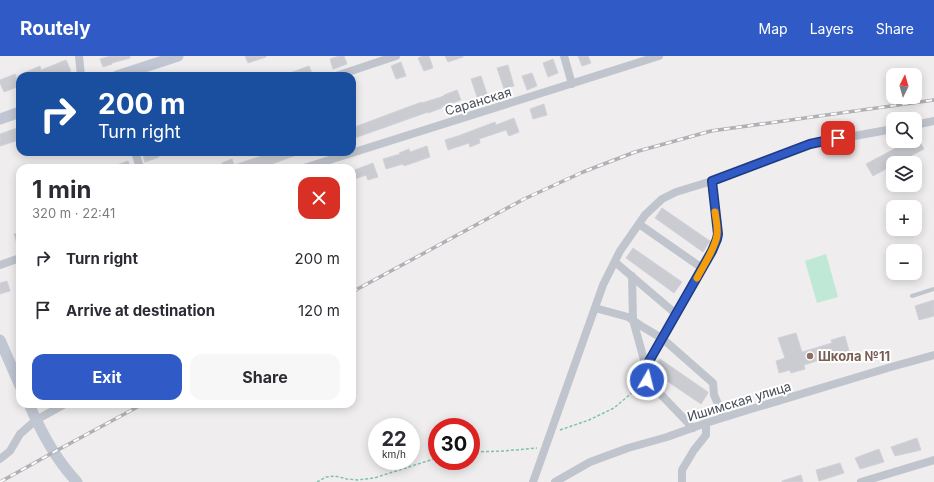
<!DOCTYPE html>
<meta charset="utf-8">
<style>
:root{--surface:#fff;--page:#f7f7f7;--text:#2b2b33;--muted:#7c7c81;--accent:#305bc7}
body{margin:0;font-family:Inter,sans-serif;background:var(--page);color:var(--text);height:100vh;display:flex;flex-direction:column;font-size:15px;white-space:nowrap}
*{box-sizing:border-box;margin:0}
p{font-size:13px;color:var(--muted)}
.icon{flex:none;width:22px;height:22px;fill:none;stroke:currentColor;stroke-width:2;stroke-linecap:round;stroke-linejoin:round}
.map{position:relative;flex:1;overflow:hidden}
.drawer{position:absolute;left:16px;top:108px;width:340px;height:244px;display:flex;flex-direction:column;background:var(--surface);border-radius:12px;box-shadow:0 2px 10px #0003}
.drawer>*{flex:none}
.hud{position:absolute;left:16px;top:16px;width:340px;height:84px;border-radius:12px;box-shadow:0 2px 10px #0003;background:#1a4fa0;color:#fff;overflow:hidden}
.needle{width:26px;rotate:5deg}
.tools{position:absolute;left:886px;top:12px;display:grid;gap:8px}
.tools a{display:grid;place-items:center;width:36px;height:36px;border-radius:8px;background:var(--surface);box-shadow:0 2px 10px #0003;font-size:20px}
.speed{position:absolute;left:368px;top:362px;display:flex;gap:8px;font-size:20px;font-weight:700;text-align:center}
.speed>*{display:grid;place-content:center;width:52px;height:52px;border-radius:50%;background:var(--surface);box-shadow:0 2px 10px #0003;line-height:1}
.speed small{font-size:10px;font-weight:400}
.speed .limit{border:6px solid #d22;background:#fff;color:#111}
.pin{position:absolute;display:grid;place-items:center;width:34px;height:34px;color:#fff;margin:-17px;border-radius:8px;box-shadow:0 2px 6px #0006}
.me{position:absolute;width:44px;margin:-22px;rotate:8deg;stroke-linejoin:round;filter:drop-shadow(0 0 3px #0008)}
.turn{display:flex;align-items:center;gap:14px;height:84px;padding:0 16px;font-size:18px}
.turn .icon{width:52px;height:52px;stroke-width:2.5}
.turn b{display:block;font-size:28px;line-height:34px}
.round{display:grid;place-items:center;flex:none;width:42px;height:42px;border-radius:12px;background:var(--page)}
.summary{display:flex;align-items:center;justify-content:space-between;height:68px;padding:0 16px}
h1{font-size:24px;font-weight:700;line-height:30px}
.primary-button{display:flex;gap:8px;margin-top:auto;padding:8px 16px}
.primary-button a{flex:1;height:46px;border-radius:12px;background:var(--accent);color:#fff;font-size:16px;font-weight:700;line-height:46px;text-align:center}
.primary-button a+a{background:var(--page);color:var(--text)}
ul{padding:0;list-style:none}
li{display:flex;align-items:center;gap:12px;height:52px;padding:0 16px}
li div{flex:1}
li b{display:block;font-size:15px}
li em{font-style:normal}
header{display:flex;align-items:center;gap:24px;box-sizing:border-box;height:56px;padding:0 20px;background:var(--accent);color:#fff}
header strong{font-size:19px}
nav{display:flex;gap:22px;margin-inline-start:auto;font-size:14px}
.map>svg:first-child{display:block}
.green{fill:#c0e8d6}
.building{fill:#cbccd1;stroke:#d2d2d8}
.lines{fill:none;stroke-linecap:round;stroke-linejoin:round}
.path{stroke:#7dc2aa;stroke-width:1.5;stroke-dasharray:3 2;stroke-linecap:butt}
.lane{stroke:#c0c5cd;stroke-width:4}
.street{stroke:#c0c5cd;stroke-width:8}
.secondary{stroke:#c0c6d2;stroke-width:11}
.rail-casing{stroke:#b0b1b6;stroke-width:3.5}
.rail{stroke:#fff;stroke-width:2;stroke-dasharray:6;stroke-linecap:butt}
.route-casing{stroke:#1f3b81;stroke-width:10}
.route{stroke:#305bc7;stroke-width:7}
.slow{stroke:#f59e0b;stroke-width:7}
.education-dot{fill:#8d6e63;stroke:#fff;stroke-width:1.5}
.labels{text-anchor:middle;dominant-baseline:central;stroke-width:4;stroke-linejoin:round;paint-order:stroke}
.street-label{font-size:13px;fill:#484e58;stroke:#fff}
.education-label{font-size:13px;font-weight:bold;fill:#785e54;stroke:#fff;text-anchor:start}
</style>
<header>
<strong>Routely</strong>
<nav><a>Map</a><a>Layers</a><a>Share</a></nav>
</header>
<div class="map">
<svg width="934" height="426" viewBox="0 0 934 426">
<rect width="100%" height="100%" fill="#efeded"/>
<!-- green -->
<path class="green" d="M826,198L838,241L817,247L805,205Z"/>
<!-- building -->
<path class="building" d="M110,0H130V2L112,7V8L103,11L100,3Z
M245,0H266V1L248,7Z
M339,0H344L347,8L333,13L330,3Z
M423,0H429L433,12L424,15L418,2Z
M445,0H463V1L448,6Z
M578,0H588L591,7L582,10Z
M553,3L558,17L548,21L543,7Z
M66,4L71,15L60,20H17L40,10L41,14Z
M401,6L406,20L396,23L391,10Z
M508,9L514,30L504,33L497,12Z
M309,10L313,20H285L284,19Z
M532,17L537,30L527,34L522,20Z
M15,18L20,30L4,36L0,27V24Z
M481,20L488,41L478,44L471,23Z
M457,34L461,44L441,51L442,52L428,57V56L352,83V72L408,51L422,46V47L444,40V39Z
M544,48L547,59L533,63L530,53Z
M514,62L519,76L509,80L506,74L479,83L480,87L470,91L469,87L448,94L445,84L458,80L495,66L496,69Z
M20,71V95H19L16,85L0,90V78Z
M915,77L924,93L897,107H893V109L873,120L866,108L909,85H915Z
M427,90L430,101L404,110L403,108L386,113L383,103L400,98L399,97L409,93L410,96Z
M142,96H157L159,101L145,106Z
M274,96H302V97L261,112H223L222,107L232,103L234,109Z
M128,105L131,112H111V111Z
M373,107L378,121L368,124L366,119L352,124V115Z
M662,152L710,185L703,196L655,162Z
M20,176V194H19L14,178Z
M633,192L682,226L674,237L626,202Z
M7,225L10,235L0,238V227Z
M934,244V260L919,264L915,250Z
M796,277L802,296L832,287L831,284L845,280L849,295L804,309L805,313L791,317L790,314L779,317L776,305L785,302L778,282Z
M660,303L708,336V337L701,348L652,315Z
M917,382L921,394L895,400L891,391Z
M879,393L884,406L860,413L855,402Z
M840,407L844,417L819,425L816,414Z
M801,419L803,426H782V425Z"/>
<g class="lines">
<!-- path -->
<path class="path" d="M560,374L589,364L614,352L641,329
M471,396L504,395L537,392
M317,426L326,421L335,420L347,423L357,424L374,422L437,402"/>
<!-- lane -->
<path class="lane" d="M912,240L934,233"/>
<!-- street -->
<path class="street" d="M79,0L81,20
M564,0L572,28
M336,20L396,0
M915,69L934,65
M135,96L140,112
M304,112L659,0
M712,125L718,172L717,183L712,195L663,283L713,327L714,339L724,361
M639,168L702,212
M615,206L676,258
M0,209L20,202
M632,220L633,264L646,311
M595,252L628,261L643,271L663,283L646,311L647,324L693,372
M0,403L10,395L20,378L36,364L65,348
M533,426L603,229L620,195L645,159L662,143L676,136L712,125L810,88L893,73
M555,426L590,406L628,392L667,381L706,367L751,353L891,311L934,299
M682,426V414L694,394L706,379V367
M861,426L934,404"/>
<!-- secondary -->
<path class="secondary" d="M117,20L178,0
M0,63L20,56
M0,284L20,330
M29,348C41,376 56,404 77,426"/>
<!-- rail casing -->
<g class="rail-casing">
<path id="rail" d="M352,236L524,143L583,116L635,96L711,75L934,44
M0,426L54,396L143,348"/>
</g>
<!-- rail -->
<use href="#rail" class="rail"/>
</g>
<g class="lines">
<!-- route casing -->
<g class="route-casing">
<path id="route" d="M647,324L646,312L648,307L712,195L717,183L718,178L712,125L810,88L838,82"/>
</g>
<!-- route -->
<use href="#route" class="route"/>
<!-- slow -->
<path class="slow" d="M697,222C703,210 716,191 717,179C718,171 716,164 715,156"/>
</g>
<!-- markers -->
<circle class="education-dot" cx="810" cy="300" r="4"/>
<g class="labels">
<!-- street labels -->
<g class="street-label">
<text transform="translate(478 45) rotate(-17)">Саранская</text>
<text transform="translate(739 345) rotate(-17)">Ишимская улица</text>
</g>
<!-- education labels -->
<g class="education-label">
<text x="818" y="300">Школа №11</text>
</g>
</g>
</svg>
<div class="tools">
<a><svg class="needle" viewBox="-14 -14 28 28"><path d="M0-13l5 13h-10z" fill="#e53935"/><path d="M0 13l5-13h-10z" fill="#7c7c81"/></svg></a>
<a><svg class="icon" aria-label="search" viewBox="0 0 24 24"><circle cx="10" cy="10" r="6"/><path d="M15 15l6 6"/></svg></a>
<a><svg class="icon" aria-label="layers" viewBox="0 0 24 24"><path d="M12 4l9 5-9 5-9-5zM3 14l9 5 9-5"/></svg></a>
<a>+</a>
<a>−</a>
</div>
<div class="speed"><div>22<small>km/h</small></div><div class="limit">30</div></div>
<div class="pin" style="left:838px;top:82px;background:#d93025"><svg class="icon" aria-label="arrive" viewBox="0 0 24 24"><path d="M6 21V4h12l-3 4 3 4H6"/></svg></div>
<svg class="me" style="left:647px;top:324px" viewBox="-20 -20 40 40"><circle r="17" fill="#305bc7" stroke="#fff" stroke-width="3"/><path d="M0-11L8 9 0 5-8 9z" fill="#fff"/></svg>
<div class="hud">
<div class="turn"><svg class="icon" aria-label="right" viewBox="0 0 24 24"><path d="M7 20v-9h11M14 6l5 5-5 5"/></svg><div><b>200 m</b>Turn right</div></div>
</div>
<section class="drawer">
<div class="summary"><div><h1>1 min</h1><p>320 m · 22:41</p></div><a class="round" style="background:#d93025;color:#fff"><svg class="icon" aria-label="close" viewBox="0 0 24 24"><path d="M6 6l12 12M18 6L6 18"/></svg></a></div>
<ul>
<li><svg class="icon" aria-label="right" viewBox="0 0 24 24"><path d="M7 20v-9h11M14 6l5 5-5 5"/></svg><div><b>Turn right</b></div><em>200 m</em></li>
<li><svg class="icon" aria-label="arrive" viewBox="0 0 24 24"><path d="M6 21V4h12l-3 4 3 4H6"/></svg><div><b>Arrive at destination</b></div><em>120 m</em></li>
</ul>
<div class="primary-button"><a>Exit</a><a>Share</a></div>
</section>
</div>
